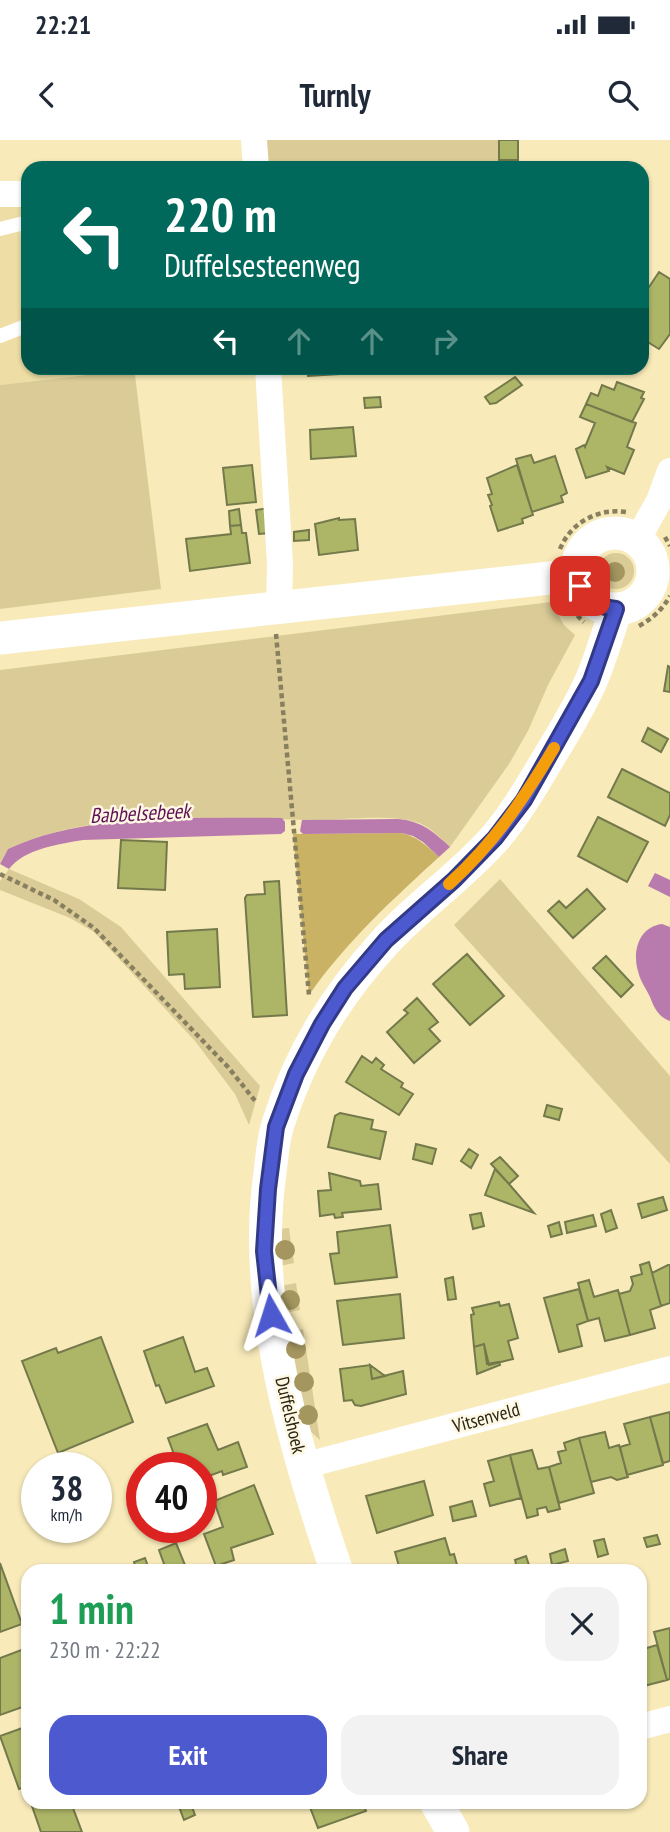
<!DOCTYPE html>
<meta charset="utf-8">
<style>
:root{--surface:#fff;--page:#f2f2f3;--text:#1f2937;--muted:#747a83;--accent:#4d59cf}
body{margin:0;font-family:"PT Sans Narrow",sans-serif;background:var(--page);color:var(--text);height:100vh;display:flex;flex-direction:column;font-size:26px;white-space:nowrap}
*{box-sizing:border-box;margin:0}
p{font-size:23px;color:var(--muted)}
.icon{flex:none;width:38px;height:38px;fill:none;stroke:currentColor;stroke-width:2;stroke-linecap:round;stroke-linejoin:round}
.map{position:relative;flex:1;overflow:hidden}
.panel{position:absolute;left:21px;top:1424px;width:626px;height:245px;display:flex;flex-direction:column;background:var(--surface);border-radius:21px;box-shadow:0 2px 5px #0004}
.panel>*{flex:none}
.hud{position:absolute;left:21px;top:21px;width:628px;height:214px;border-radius:21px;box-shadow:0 2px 5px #0004;background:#00695c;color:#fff;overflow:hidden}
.speed{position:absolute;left:21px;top:1312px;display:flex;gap:14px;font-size:35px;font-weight:700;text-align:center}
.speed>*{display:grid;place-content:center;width:91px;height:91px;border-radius:50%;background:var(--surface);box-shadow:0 2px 5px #0004;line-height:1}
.speed small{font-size:18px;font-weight:400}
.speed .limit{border:10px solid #d22;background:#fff;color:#111}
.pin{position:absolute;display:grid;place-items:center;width:60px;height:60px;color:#fff;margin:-30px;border-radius:14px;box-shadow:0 4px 10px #0006}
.me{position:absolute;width:77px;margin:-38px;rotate:354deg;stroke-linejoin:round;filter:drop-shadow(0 0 5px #0008)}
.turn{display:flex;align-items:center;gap:24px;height:147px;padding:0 28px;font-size:32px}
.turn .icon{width:91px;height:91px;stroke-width:2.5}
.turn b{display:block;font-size:49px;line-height:60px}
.lanes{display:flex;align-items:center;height:66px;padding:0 28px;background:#0003;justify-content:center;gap:35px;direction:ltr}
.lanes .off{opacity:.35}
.round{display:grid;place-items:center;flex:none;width:74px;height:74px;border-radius:21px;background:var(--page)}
.overview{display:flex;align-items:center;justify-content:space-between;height:119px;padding:0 28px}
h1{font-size:42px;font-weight:600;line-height:52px;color:#1e9e55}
.primary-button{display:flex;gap:14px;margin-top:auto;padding:14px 28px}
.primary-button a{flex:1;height:80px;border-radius:21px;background:var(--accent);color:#fff;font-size:28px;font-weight:600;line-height:80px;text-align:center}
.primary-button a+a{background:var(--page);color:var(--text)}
.status{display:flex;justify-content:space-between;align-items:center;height:49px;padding:0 35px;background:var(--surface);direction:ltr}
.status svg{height:19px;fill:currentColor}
header{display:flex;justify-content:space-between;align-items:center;height:91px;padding:0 28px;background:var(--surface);font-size:32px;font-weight:600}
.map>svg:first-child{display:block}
.built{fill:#eedea5}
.green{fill:#dbcc97}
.forest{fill:#c9b263}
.water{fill:#b97bad}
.building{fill:#adb567;stroke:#74794c;stroke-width:2}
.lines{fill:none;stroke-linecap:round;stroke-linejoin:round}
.path{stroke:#887f5f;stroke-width:4.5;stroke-dasharray:5 3.5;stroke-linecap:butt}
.service{stroke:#fff;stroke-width:14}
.minor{stroke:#fff;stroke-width:26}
.tertiary{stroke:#fff;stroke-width:33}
.tree{fill:#a5965f}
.route-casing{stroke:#323a87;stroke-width:18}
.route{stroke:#4d59cf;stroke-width:12}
.slow{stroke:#f59e0b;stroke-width:12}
.labels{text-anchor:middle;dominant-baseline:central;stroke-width:5;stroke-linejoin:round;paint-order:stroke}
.street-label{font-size:19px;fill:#2b2513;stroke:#fdf7e4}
.water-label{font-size:21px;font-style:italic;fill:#5e1255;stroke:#fdf7e4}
</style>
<div class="status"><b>22:21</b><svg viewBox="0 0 49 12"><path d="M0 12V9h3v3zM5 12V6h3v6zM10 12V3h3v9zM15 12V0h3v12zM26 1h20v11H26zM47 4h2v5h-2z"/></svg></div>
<header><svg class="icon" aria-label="back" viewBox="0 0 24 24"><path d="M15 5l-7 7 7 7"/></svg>Turnly<svg class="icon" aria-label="search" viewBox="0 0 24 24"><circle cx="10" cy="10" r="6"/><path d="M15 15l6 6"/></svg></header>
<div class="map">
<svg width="670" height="1692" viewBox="0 0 670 1692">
<rect width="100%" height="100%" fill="#f8eab9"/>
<!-- built -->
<path class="built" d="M0,64H28V228H113V231L0,245Z"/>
<!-- green -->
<path class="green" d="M263,0H519L518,28H265Z
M113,228H193L135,235L161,449L0,469V245L112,232Z
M598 431a18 18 0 1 1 36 0a18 18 0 1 1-36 0Z
M551,462L564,485L575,495L548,545L528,591L509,624L450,707C439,697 430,686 416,682C386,673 336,681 304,680C213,678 91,669 8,709L0,723V530Z
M9,729L79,759L121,787L260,946L249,985L235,954L195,901L94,792L70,778L0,750V741Z
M500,739L670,936V1024L454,785Z
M289,1088L294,1123L280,1126L278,1089Z
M296,1143L300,1170L285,1173L281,1146Z
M303,1189L320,1300L309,1290L288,1192Z"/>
<!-- forest -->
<path class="forest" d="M402,693C418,697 427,706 439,717C392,760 346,802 309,855L293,694Z"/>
<!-- water -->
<path class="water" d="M282,678L285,682V691L281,694L83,700C59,704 24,709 9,729L0,724L8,709C85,672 197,678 282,678Z
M398,679C421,681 433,691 450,707L439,717L423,702L413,696L402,693L303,694L300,691L302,680Z
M655,733L670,740V757L648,746Z
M662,784L670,787V881C658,877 654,867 650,857C646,848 640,841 638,831C632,811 639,787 662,784Z"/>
<!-- building -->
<path class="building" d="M499,0H518V20H499Z
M659,132L670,139V194L659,209L646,201L642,206V160L644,157L643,156Z
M307,228H355L356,233L308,236Z
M515,237L522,245L496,263L490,264L485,257Z
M617,242L644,252L641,258L644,259L632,282L586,264L591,253L598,256L602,245L614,250Z
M380,257L381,267L365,268L364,258Z
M586,264L636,283L627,307L634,310L624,334L607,327L609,331L586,338L576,309L584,305L585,307L595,283L580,277Z
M353,287L356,316L311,319L310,290Z
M531,315L534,323L555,316L567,353L561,356L563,362L532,372L516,319Z
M252,325L256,362L227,365L223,328Z
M517,325L533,375L522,379L523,383L498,391L490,366L492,365L488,355L492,354L487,338Z
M269,368L271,393L259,394L256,370Z
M239,369L241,385L230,386L229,371Z
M339,378V380L355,379L358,410L319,415L315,384Z
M241,385L242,393H246L250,423L190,431L186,399L231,394L230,386Z
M309,390V400L294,401V392Z
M668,526L670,527V552L664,551Z
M648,588L668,599L661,612L642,601Z
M622,629L670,653V675L665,686L608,657Z
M598,677L648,702L627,742L578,716Z
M121,700L167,702L165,750L118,748Z
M279,741L287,875L253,877L245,758L247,755L265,754L264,742Z
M587,749L605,769L573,798L548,771L559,761L566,768Z
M217,789L220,847L185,849L184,834L169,835L167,792Z
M467,814L504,856L470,885L433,844Z
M606,816L633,845L621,857L593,828Z
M417,858L438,882L429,889L440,901L414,923L387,892L408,873L404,870Z
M362,916L372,923L376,918L384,925L381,929L403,943L401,947L413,954L399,975L346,942Z
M547,965L562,969L559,980L544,976Z
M340,973L373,980L371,989L386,992L380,1019L328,1007L335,976Z
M416,1004L436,1009L432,1024L413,1019Z
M469,1009L478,1015L471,1028L461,1021Z
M500,1017L518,1036L509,1044L491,1024Z
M495,1029L509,1044L534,1073L485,1055Z
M329,1033L360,1041L361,1046L378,1044L381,1069L342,1073L343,1077L335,1078L334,1074L320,1076L318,1051L331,1050Z
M663,1057L667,1070L642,1078L638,1064Z
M611,1070L617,1088L606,1092L601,1074Z
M481,1073L484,1086L473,1089L470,1075Z
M593,1075L596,1086L567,1093L565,1082Z
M559,1082L562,1094L551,1097L548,1086Z
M390,1085L397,1137L335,1144L330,1114L339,1113L337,1092Z
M649,1122L661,1166L650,1170L655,1188L630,1195L619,1154L630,1151L633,1144L631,1137L642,1134L640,1125Z
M668,1125H670V1163L661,1166L652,1133Z
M453,1137L456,1159L448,1160L445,1139Z
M589,1140L594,1157L618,1150L630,1195L605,1201L599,1178L588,1181L578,1143Z
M579,1149L588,1181L577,1185L582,1206L559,1212L544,1158Z
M400,1154L404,1198L343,1205L337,1161Z
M499,1162L500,1166L509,1164L518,1198L508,1201L513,1219L489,1225L484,1204L474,1207L471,1175L474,1174L472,1168Z
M101,1197L133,1282L58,1313L22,1221L56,1208L58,1213Z
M183,1197L195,1232L207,1228L214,1246L166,1263L159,1245L156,1246L144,1211Z
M484,1204L487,1224L499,1222L500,1225L477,1234L474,1207Z
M370,1225L372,1239L403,1231L406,1254L361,1266L355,1265L352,1260L344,1261L340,1229Z
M370,1225L385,1236L372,1239Z
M670,1272V1321L663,1323L650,1277Z
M650,1277L663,1325L627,1335L620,1307L630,1304L624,1284Z
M207,1284L218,1310L238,1302L247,1327L223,1335L222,1331L201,1339V1328H179L168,1298Z
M605,1292L609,1308L619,1305L628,1337L617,1340L611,1337L591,1342L579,1298Z
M579,1298L594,1353L559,1363L549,1327L561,1323L558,1312L566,1310L564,1303Z
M532,1310L538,1329L549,1327L560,1369L548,1372L546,1367L537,1369L538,1375L527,1378L510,1315Z
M510,1315L521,1358L490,1366L484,1344L494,1341L488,1321Z
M424,1341L433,1375L377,1393L366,1356Z
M254,1345L273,1394L231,1408L234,1420L216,1426L204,1394L223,1387L214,1361Z
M472,1361L476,1376L453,1381L450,1367Z
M657,1395L660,1404L647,1407L644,1398Z
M445,1398L450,1415L454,1414L459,1432H414L413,1427L400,1430L395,1412Z
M604,1399L608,1414L598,1417L594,1401Z
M176,1403L185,1425L181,1426L182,1429L167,1432L159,1410Z
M565,1409L568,1421L552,1425L550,1414Z
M526,1416L531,1431L518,1432L515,1420Z
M145,1418L150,1432H137L134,1422Z
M0,1423L22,1484L0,1492Z
M601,1426L603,1432H588V1430Z
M670,1488V1539L667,1540L654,1492Z
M657,1505L667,1540L644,1546L640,1531V1510Z
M24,1509L28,1520V1539L25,1540L28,1547V1565L0,1575V1518Z
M28,1586V1646L19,1649L0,1596Z
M42,1662H87L73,1668L82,1692H41L32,1666Z
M183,1662H190L195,1675L184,1680L178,1664Z
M308,1662H363L366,1671L318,1688Z"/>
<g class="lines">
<!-- path -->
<path class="path" d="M665,397L670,406
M560,409C571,382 598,368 626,372
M565,464L584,482
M639,486C653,478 662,470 670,456
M276,494L309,855
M0,734L54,760L94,788L228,927L256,962"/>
<!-- service -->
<path class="service" d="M27,82L28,100
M0,89L28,82
M0,196L28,185"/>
<!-- minor -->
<path class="minor" d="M254,0L256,28
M0,54H28
M268,228L280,424L279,467
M637,400L659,361L670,331
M303,1326L670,1229
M640,1587L670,1579"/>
<!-- tertiary -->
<path class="tertiary" d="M577 431a38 38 0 1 1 76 0a38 38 0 1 1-76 0Z
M0,498L577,435
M337,1432C295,1309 251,1163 270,1033C272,1017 273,999 278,984C300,914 335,857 384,803C418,765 461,737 495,698C517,672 534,642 552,612C566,589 580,566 591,541C601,518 608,493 616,469
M436,1662L453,1692"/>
</g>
<!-- trees -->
<g class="tree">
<circle cx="615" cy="432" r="10"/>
<circle cx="285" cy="1110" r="10"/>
<circle cx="290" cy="1160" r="10"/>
<circle cx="296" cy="1209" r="10"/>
<circle cx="304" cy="1242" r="10"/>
<circle cx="308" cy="1275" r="10"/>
</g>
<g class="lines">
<!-- route casing -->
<g class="route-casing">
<path id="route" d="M271,1175L264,1111L268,1049L276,987L296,934L322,884L345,848L386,800L454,740L495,698L524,660L591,541L616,469C598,467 589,461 580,446"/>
</g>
<!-- route -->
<use href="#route" class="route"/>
<!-- slow -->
<path class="slow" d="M449,744C495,702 523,660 554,608"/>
</g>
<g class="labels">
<!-- street labels -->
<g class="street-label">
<text transform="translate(291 1275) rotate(77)">Duffelshoek</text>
<text transform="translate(486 1277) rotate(-15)">Vitsenveld</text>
</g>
<!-- water labels -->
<g class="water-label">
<text transform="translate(140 673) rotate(-3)">Babbelsebeek</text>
</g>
</g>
</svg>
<div class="speed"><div>38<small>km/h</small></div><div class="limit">40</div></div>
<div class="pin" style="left:580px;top:446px;background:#d93025"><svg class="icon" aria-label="arrive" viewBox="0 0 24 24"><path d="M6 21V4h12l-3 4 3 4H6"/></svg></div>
<svg class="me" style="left:271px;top:1175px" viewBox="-20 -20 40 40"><path d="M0-17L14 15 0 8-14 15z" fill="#4d59cf" stroke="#fff" stroke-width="4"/></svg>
<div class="hud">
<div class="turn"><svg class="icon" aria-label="left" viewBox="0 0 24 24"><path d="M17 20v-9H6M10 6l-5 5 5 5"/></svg><div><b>220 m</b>Duffelsesteenweg</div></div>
<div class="lanes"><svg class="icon" aria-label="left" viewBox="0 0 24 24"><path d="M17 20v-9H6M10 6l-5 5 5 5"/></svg><svg class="icon off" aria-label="ahead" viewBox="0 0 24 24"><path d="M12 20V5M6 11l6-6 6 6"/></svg><svg class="icon off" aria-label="ahead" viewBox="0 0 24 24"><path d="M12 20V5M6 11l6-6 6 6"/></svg><svg class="icon off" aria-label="right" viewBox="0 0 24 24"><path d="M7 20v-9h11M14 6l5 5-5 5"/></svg></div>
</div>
<section class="panel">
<div class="overview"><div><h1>1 min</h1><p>230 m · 22:22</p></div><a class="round"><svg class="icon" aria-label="close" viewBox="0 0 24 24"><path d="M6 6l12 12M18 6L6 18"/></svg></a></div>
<div class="primary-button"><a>Exit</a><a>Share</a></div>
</section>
</div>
